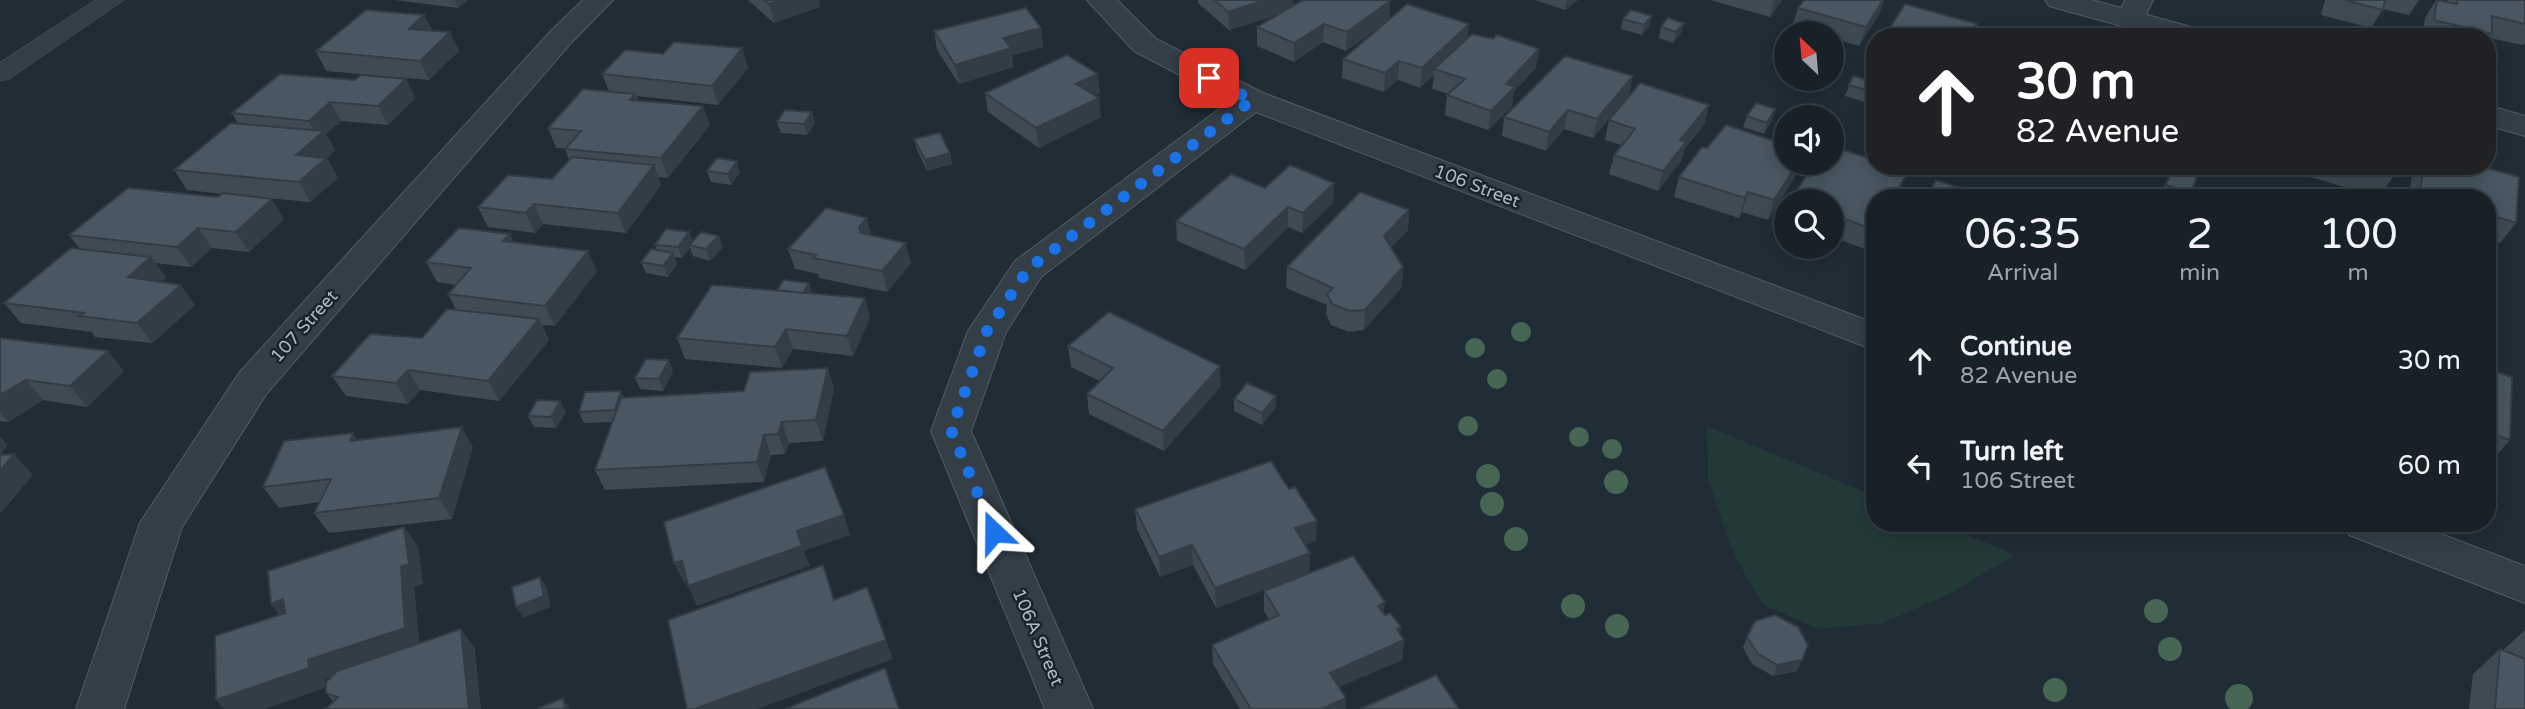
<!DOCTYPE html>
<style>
:root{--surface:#182128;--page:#212930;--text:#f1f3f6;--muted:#9fa3a8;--line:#363e45}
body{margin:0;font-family:"Varela Round",sans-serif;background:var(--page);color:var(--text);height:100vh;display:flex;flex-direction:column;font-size:26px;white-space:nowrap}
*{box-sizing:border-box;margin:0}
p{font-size:23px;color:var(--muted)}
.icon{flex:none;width:38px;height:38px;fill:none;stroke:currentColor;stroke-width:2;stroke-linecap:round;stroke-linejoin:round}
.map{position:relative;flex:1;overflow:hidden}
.panel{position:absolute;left:1866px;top:189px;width:630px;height:343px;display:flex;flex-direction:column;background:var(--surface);border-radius:28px;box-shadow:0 4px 18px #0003,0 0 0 2px var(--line)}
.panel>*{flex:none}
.banner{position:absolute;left:1866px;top:28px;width:630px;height:147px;border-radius:28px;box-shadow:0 4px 18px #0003,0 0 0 2px var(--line);background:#202124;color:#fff;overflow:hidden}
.needle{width:46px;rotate:334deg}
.controls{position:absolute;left:1774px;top:21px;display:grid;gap:14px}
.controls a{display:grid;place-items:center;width:70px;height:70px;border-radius:50%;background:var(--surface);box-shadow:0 4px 18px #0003,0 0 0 2px var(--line);font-size:35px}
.pin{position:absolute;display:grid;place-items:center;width:60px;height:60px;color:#fff;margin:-30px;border-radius:14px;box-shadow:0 4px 10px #0006}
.me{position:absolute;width:77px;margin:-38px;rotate:337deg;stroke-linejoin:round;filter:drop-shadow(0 0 5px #0008)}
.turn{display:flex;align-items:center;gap:24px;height:147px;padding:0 35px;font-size:32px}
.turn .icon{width:91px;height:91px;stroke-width:2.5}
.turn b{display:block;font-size:49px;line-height:60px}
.eta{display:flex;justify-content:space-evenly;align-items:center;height:119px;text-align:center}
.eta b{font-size:42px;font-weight:600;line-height:49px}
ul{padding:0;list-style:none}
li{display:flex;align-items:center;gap:21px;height:105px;padding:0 35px}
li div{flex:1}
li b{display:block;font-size:26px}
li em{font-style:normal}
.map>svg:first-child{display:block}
.green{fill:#233938}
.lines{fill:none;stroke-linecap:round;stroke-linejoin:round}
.service-casing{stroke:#515c65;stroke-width:1}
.minor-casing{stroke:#515c65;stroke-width:2}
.tertiary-casing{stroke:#515c65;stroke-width:2}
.service{fill:#333e47;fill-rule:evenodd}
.minor{fill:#333e47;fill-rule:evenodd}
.tertiary{fill:#333e47;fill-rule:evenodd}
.tree{fill:#466553}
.wall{fill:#3e4b54}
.shaded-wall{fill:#323d45}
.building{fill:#485762;stroke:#323d45;stroke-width:2}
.route{stroke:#1a73e8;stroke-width:12;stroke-dasharray:0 21.6}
.labels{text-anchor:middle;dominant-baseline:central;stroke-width:5;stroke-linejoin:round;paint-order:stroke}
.street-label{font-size:18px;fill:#adb9c4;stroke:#19232b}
</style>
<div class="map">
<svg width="2525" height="709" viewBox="0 0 2525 709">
<rect width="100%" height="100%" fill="#202c36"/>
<!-- green -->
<path class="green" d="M1707,426L1874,496V523H1939L2015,555L1949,594L1883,623L1817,629L1764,605L1750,584L1731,547L1708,479Z"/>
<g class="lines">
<!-- service casing -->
<g class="service-casing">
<path id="service" d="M96,0H124L9,79L0,81V63Z"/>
</g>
<!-- minor casing -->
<g class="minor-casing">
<path id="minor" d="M583,0H613L570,44L267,393L182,527L124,709H76L140,523L239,373L550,32Z
M1087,0H1117L1156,39L1263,93L1874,323V350L1256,112L1041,277L1006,332L971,431L1093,709H1045L931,431L968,331L1015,261L1230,101L1134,51Z
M2125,0H2153L2141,25L2131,28L2121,25L2117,19Z
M2342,523H2412L2525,566V603L2349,535Z"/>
</g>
<!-- tertiary casing -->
<g class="tertiary-casing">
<path id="tertiary" d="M2045,0H2092L2206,31L2211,37H2162L2049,6Z
M2487,105L2525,116V136L2487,125Z"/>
</g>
<!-- service -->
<use href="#service" class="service"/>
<!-- minor -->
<use href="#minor" class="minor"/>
<!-- tertiary -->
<use href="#tertiary" class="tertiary"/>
</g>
<!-- trees -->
<g class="tree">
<circle cx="1521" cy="332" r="10"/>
<circle cx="1475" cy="348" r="10"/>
<circle cx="1497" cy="379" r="10"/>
<circle cx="1468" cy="426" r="10"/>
<circle cx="1579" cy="437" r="10"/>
<circle cx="1612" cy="449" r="10"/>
<circle cx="1488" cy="476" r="12"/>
<circle cx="1616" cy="482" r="12"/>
<circle cx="1492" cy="504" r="12"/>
<circle cx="1516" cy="539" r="12"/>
<circle cx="1573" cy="606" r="12"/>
<circle cx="2156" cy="611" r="12"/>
<circle cx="1617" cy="626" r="12"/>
<circle cx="2170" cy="649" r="12"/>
<circle cx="2055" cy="690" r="12"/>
<circle cx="2239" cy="698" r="14"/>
</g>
<!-- wall -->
<path class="wall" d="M394,0H468L458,8Z
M748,0H819L820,7L774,23Z
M1198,0H1293V5L1390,1L1389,19L1468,38L1536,68L1514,91L1512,106L1488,130L1445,115L1447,95L1449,94L1432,89L1434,75L1420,88L1398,80L1384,92L1342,78L1343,59L1386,22L1346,51L1323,42L1294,62L1257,46V27L1278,15L1229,30L1198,3Z
M1535,0H1578L1565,10Z
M1710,0H1782L1770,17Z
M1804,0H1884L1879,14L1859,46L1832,38V33H1815L1792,27L1798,8Z
M2325,0H2419L2409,15L2383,9L2371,28L2321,15Z
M2436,0L2447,2V0H2525V43L2523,45L2489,38L2487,41V37H2422L2425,18Z
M424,15L432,30L450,32L459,51L429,80L326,71L316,51Z
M1623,19L1649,27L1642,35L1621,29Z
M1684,23L1681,33L1673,43L1659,38L1661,27Z
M1041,28L1043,47L1012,55L1013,67L959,84L937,50L934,31Z
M1888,31L1972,37H1886Z
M742,48L748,68L718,105L637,96L638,100L710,125L668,178L658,177L661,185L626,233L543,224L535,233L488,227L478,207L552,179L569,160L565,148H556L548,128L609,91L602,74L663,54Z
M1853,76L1870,93L1865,102L1845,96Z
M406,79L415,98L388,125L341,121L326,134L335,150L327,158L338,178L310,202L235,195L284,219L249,252L212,248L191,267L155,263L166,277L160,282L195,305L152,343L95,337L92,332L21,323L4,303L80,249L69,235L218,197L223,194L187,190L174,170L238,124L232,113L355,80Z
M985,93H1100L1095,95L1101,117L1039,148L988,112Z
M1629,95L1593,138L1564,129L1546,151L1502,136L1504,117Z
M1709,105L1704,125L1685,148L1681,161L1658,191L1609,174L1614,155L1621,145L1605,140L1609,120Z
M812,112L815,123L807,135L781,133L777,122Z
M1747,116L1772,120L1764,134L1743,127Z
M914,139L950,153L952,164L927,171L917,150Z
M1707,148L1779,151L1795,177L1768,220L1742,212L1739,218L1674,197L1679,177Z
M2235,166H2266L2262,174Z
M2293,166H2394L2393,177L2379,197L2293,172Z
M2416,166H2481L2516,223L2500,243L2487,239V198H2408L2413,171Z
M2173,168L2191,193L2188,198H2164L2160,197L2167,179Z
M707,171L740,172L731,185L711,182Z
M1334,183L1333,203L1302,233L1288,227L1245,270L1177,241L1176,221L1265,188Z
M1900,190L1874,198V242L1870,251L1838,239L1830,253L1813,247H1832V201Z
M1787,206V238L1776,234L1782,214Z
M1409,210L1408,230L1391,247L1403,267L1402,287L1364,330L1349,332L1331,325L1326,314L1327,305L1286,288L1287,267Z
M689,232L692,241L723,247L710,261L693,256L690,248L682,258L674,257L677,264L668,277L646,273L641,262L657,250L655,245Z
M510,234L513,242L597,271L555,326L542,325L549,340L499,401L420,390L408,404L346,396L332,376L422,338L456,310L448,294L456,285L437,282L426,262Z
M872,235L911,263L887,292L819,278L818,274L795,269L788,249Z
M812,293L865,298L870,318L853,356L793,349L782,368L685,359L677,338Z
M0,338L124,371L87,407L43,400L8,422L0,421Z
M1068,346L1221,386L1164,451L1089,414L1087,394L1100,381L1071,367Z
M2487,369L2510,440L2492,460L2487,458Z
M673,371L663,391L640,389L635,378Z
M834,388L823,441L789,443L785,454L771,455L764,482L605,490L595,470L612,422L584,423L579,412L624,398Z
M1276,396V408L1262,425L1234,411V399Z
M566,412L556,428L534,427L528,416Z
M357,440L473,447L452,519L329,533L314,513L319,502L279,508L263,487Z
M1135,509L1316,541L1305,545L1310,553L1309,573L1216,608L1193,565L1160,577L1137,529Z
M404,527L418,547L423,584L414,587L419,643L461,629L475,649L327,708L333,701L326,693L331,677L325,679V688L279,614Z
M1264,591L1383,614L1404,640L1402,660L1339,687L1346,698V709H1240L1213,664L1212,645L1269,620L1264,611Z
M2525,630V709H2469L2473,674L2500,649L2503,650Z
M1747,637L1797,671L1773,676L1752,664L1743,648Z"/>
<!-- shaded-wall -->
<path class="shaded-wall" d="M455,0H468L458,8Z
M782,0H819L820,7L774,23L769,4Z
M1265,0H1293V10L1229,30L1228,12Z
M1567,0H1578L1565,10Z
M1774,0H1782L1770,17Z
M1883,0H1884L1879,14L1859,46L1866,27Z
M1390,1L1389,20L1346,51L1347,32Z
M424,15L433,33L409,29Z
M1652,16L1649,27L1642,35L1644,25Z
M1684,23L1681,33L1673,43L1676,32Z
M1324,24L1323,42L1294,62V43Z
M1469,24L1467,42L1434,69V75L1420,88L1422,68Z
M1041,28L1043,47L1012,55L1013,67L959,84L955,65L1003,38Z
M450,32L459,51L429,80L420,61Z
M742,48L748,68L718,105L712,86Z
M1539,49L1536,68L1514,91L1512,106L1488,130L1491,111L1506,84Z
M1399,61L1398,80L1384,92L1385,73Z
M1098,74L1100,93L1079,104L1076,84Z
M1633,76L1629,95L1593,138L1597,119Z
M406,79L415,98L388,125L378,106Z
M635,94L643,113L630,100Z
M1099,98L1101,117L1039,148L1036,128Z
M330,102L341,121L326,134L335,150L327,158L338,178L310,202L299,182L296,155L317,137L309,121Z
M1709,105L1704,125L1685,148L1681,161L1658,191L1663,171L1680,140Z
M703,106L710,125L668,178L661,158Z
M1775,109L1772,120L1764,134L1767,123Z
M1568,110L1564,129L1546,151L1549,132Z
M812,112L815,123L807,135L804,124Z
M950,153L952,164L927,171L925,160Z
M737,161L740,172L731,185L728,174Z
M1798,163H1800L1795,177L1768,220L1774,200Z
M654,165L661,185L626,233L618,213Z
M1908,171L1896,198H1894Z
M1334,183L1333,203L1302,233L1303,213Z
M1748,192L1742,212L1739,218L1745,198Z
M272,199L284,219L249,252L236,232Z
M534,204L543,224L535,233L526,213Z
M1288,207V227L1245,270L1244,249Z
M1409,210L1408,230L1382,256L1384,236Z
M867,218L872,238L864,247L859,227Z
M1845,219L1838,239L1830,253L1837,232Z
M198,228L212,248L191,267L177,247Z
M689,232L693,243L689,245L690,248L682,258L678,247Z
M510,234L519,254L503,241Z
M719,236L723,247L710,261L706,249Z
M906,243L911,263L887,292L882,271Z
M588,251L597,271L555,326L545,306Z
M673,253L677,264L668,277L663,266Z
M151,257L166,277L143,298L128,277Z
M1403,267L1402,287L1364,330L1365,310Z
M809,283L812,294L800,297Z
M181,285L195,305L152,343L137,323Z
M865,298L870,318L853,356L847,336Z
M539,319L549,340L499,401L488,381Z
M786,329L793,349L782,368L775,347Z
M108,351L124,371L87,407L70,386Z
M669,360L673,371L663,391L659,379Z
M1220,366L1221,386L1164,451L1163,431Z
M828,368L834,388L823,441L816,420Z
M408,370L420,390L408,404L396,383Z
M26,380L43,400L8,422L0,413V395Z
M621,391L626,402L620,421L615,410Z
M1276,396V408L1262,425V413Z
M560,401L566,412L556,428L551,417Z
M782,422L789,443L785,454L778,434Z
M462,427L473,447L452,519L439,498Z
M353,433L366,453L350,441Z
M764,435L771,455L764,482L757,462Z
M0,437L8,445L0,455Z
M14,454L33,475L0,514V471Z
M844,515L850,535L804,551L797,531Z
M1317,521L1316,541L1294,549L1295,528Z
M404,527L418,547L423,584L414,587L420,648L325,679V688L265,709H224L216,700L308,660L401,567Z
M1192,545L1193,565L1160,577L1159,557Z
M802,546L810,566L697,606L688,586Z
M1310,553L1309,573L1216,608L1215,588Z
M682,561L691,581L684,583L674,563Z
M540,577L547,588L551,607L523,618L516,607Z
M283,599L287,624L271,604Z
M1385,602L1383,622L1378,606Z
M1401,627L1399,642L1404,640L1402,660L1328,692L1330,673Z
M461,629L475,649L481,709H469Z
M886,640L893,659L757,709H694Z
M1802,660L1797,671L1773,676L1777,665Z
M563,698L570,709H565Z
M1346,698V709H1322Z"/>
<!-- building -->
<path class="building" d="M764,0H782L769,4Z
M1215,0H1265L1228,12Z
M1303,0H1388L1390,1L1347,32L1324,24L1294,43L1257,27Z
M1804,0H1883L1866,27L1798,8Z
M2345,0H2385L2383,10Z
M2437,0L2457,4V0H2525V24L2492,16V34L2434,20Z
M1407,4L1469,24L1422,68L1399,61L1385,73L1343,59Z
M1905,4L1977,24L1970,37H1908L1888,31Z
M1026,8L1041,28L1003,38L1011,48L955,65L934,31Z
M366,10L424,15L409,29L450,32L420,61L316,51Z
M1631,10L1652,16L1644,25L1623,19Z
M1668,18L1684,23L1676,32L1661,27Z
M2007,32L2024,37H2004Z
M1472,34L1493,39L1497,35L1539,49L1506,84L1515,87L1491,111L1447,95L1465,79L1434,69Z
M674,42L742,48L712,86L602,74L625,50L663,54Z
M1067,55L1098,74L1076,84L1099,98L1036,128L985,93Z
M1565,56L1633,76L1597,119L1568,110L1549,132L1504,117Z
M280,74L355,80L361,75L406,79L378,106L330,102L309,121L232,113Z
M1853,76L1874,82L1869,91L1849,85Z
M1640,83L1709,105L1680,140L1686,142L1663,171L1614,155L1635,129L1609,120Z
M583,89L635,94L630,100L703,106L661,158L565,149L581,131L548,128Z
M1756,103L1775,109L1767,123L1747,116Z
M785,110L812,112L804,124L777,122Z
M231,123L324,131L296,155L326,158L299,182L174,170Z
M1726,125L1781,143L1776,150L1787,153V163H1798L1774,200L1748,192L1745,198L1679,177L1702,147L1707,148Z
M940,133L950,153L925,160L914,139Z
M1832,146L1874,160V166H1894L1908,171L1894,198H1874V230L1845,219L1837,232L1832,231V201H1790L1814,163H1832Z
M572,157L654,165L618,213L534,204L526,213L478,207L508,175L552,179Z
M717,158L737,161L728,174L707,171Z
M1290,165L1334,183L1303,213L1288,207L1244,249L1176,221L1231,174L1265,188Z
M2355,166H2394L2393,177Z
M2424,166H2481L2519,177L2516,223L2487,214V198H2429L2419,195Z
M2173,168L2197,176L2191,193L2166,185Z
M1936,180L1991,198H1927Z
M128,188L218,197L223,193L272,199L236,232L198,228L177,247L69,235Z
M1360,192L1409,210L1384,236L1403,267L1365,310L1350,311L1332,304L1327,294L1333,288L1287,267Z
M1787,206V215L1782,214Z
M826,208L867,218L859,227L861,233L906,243L882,271L813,258L816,255L788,249Z
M459,228L510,234L503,241L588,251L545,306L448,294L471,268L426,262Z
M666,229L689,232L678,247L655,245Z
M701,232L719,236L706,249L689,245Z
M71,248L151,257L128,277L181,285L137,323L79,316L84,313L4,303Z
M651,249L673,253L663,266L641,262Z
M784,280L809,283L803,293L777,290Z
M712,285L865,298L847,336L786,329L775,347L677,338Z
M447,309L539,319L488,381L408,370L396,383L332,376L370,334L422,338Z
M1109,312L1220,366L1163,431L1087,394L1113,368L1068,346Z
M0,338L108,351L70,386L26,380L0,395Z
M646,359L669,360L659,379L635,378Z
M828,368L816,420L782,422L778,434L764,435L757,462L595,470L621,398L744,391L750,372Z
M2487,369L2512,377L2510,440L2487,432Z
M1247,383L1276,396L1262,413L1234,399Z
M621,391L615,410L579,412L585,392Z
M537,400L560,401L551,417L528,416Z
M462,427L439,498L314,513L331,479L263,487L284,441L353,433L350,441Z
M14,454L0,471V455Z
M1271,461L1289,489L1295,487L1317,521L1295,528L1310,553L1215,588L1192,545L1159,557L1135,509Z
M825,467L844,515L797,531L802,546L688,586L682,561L674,563L664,522Z
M404,527L409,564L401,567L405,628L308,660L309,668L216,700L215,636L285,613L283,599L271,604L268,571Z
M1353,556L1385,602L1378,606L1385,615L1390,613L1401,627L1397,629L1404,640L1330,673L1346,698L1322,709H1251L1212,645L1279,615L1264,591Z
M823,565L834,600L867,587L886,640L694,709H687L668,620Z
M540,577L544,596L516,607L512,587Z
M1775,615L1798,627L1808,645L1802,660L1777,665L1757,653L1747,637L1755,621Z
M461,629L469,709H323L327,708L338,697L326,693V682L337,671Z
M2500,649L2525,659V709H2495Z
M885,668L899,709H785Z
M1436,675L1459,709H1360Z
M563,698L565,709H539V708Z"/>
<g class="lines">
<!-- route -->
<path class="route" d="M994,532L951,430L987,331L1028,269L1252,100L1209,78"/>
</g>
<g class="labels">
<!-- street labels -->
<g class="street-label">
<text transform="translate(1477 186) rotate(21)">106 Street</text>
<text transform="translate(304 326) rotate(-48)">107 Street</text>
<text transform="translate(1038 637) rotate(67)">106A Street</text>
</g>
</g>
</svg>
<div class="controls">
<a><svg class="needle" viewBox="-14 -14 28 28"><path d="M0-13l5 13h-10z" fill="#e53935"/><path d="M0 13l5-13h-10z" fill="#9fa3a8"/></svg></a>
<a><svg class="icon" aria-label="sound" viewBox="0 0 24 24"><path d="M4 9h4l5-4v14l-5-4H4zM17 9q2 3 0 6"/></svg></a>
<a><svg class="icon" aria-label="search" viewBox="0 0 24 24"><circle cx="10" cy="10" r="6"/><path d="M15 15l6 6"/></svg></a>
</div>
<div class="pin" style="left:1209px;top:78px;background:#d93025"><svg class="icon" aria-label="arrive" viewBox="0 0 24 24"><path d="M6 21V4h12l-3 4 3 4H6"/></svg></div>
<svg class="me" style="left:994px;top:532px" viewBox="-20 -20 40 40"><path d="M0-17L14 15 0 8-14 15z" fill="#1a73e8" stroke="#fff" stroke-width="4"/></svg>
<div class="banner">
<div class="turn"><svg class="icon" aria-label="ahead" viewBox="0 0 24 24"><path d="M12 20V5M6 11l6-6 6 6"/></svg><div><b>30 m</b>82 Avenue</div></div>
</div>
<section class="panel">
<div class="eta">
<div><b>06:35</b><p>Arrival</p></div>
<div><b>2</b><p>min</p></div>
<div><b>100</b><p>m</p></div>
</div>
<ul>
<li><svg class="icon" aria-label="ahead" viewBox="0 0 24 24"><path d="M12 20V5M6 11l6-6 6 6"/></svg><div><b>Continue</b><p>82 Avenue</p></div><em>30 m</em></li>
<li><svg class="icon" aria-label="left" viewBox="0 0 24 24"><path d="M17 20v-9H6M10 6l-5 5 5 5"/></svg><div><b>Turn left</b><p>106 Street</p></div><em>60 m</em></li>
</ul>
</section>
</div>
